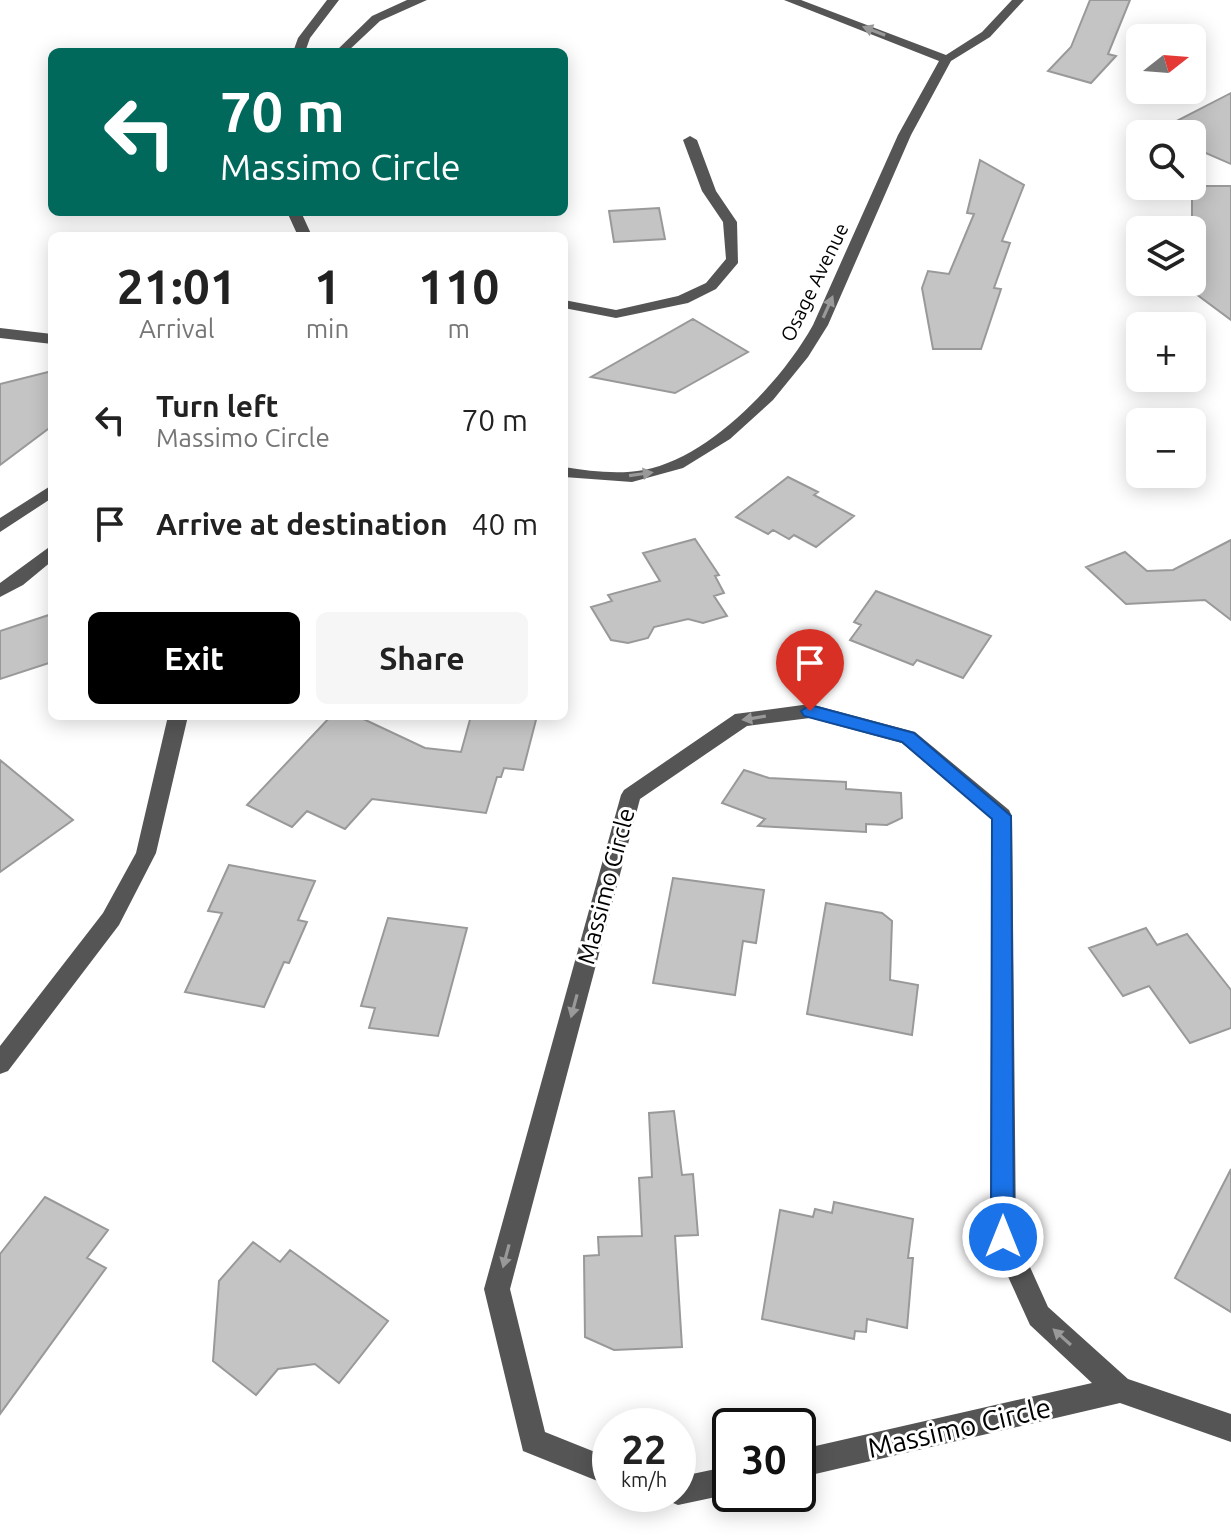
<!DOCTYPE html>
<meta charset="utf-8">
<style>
:root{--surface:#fff;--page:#f6f6f6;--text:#222;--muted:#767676;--accent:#000}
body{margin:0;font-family:Ubuntu,sans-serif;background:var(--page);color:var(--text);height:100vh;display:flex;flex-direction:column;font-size:30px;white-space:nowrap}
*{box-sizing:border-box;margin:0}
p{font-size:26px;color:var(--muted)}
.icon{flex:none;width:44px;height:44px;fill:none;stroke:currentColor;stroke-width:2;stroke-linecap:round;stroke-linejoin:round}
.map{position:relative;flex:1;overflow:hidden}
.sheet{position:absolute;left:48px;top:232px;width:520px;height:488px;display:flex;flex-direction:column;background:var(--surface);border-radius:12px;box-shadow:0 4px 20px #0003}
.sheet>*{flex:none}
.banner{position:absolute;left:48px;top:48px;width:520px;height:168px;border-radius:12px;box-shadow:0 4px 20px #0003;background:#00695c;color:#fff;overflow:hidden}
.needle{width:52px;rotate:73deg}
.buttons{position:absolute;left:1126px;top:24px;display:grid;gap:16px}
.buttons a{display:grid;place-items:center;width:80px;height:80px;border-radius:12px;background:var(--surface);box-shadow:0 4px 20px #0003;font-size:40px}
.speed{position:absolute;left:592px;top:1408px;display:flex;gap:16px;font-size:40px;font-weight:700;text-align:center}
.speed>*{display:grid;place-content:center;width:104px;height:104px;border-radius:50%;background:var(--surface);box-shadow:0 4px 20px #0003;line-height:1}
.speed small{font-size:20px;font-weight:400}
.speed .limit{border:4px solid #111;border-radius:12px;background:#fff;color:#111}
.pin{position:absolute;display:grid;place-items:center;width:68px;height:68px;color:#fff;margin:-82px -34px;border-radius:50% 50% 50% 0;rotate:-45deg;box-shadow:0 0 8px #0007}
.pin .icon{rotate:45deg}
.me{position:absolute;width:88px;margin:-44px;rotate:0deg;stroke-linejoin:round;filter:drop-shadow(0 0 6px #0008)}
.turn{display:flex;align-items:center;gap:28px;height:168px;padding:0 40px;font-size:36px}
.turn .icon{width:104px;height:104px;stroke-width:2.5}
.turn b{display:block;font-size:56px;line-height:68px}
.eta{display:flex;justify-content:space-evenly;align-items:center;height:136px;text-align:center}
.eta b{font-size:48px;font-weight:700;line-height:56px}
.action{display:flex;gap:16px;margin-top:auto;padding:16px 40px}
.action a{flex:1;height:92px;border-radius:12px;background:var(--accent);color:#fff;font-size:32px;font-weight:700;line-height:92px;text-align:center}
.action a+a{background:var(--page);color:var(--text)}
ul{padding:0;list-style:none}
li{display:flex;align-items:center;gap:24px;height:104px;padding:0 40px}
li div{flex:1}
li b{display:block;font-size:30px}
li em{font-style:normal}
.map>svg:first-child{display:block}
.building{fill:#c4c4c4;stroke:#999;stroke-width:2}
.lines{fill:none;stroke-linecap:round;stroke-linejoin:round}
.minor{fill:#555;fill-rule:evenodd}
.oneway{fill:#999}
.route{fill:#1a73e8;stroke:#114b97;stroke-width:2}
.labels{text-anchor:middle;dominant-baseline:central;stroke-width:6;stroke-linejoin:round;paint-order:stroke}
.far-street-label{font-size:20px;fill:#000;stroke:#fff}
.street-label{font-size:24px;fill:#000;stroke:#fff}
.near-street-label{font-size:28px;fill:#000;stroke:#fff}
</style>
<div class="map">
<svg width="1231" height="1536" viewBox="0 0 1231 1536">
<rect width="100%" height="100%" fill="#fff"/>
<!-- building -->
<path class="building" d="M1090,0H1130L1108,54L1116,56L1091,83L1048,71L1071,47Z
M1231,93V164L1192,147V134L1157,131Z
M980,160L1024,185L1002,241L1010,243L994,288L1001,289L981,349H933L922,288L928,271L949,274L974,214L967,213Z
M1192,186H1231V320L1192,291Z
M659,208L665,239L614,242L609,211Z
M693,319L748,352L675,393L591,377Z
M52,371V426L0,465V384Z
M788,477L818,492L814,495L854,516L816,547L794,535L789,539L773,530L768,534L736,517Z
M695,539L719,575L715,576L724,593L714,596L727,616L703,623L688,619L654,627L648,638L628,643L611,640L591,607L612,601L608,595L660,581L643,553Z
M1231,540V620L1205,600L1126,604L1086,567L1125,552L1147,571L1173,570Z
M876,591L991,636L963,678L917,660L913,665L850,640L861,625L854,622Z
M52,614V662L0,679V631Z
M331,716H357L425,748L461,752L471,716H537L523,770L504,768L501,777H497L486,813L372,799L345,829L307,811L292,827L247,805Z
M0,760L73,820L0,872Z
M744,770L769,778L846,782V789L901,793L902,818L887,825L866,824V832L758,826L765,819L722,803Z
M229,865L315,881L298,920L307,922L289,963L284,962L264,1007L185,992L222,913L208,911Z
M673,878L764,890L756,943L743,941L735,995L653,983Z
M826,903L882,913L892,921L890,980L918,985L912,1035L807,1014Z
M388,918L467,928L438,1036L369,1028L375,1008L361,1006Z
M1146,928L1157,945L1187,934L1231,990V1028L1190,1043L1149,986L1123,996L1089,948Z
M674,1111L682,1175L693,1174L698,1235L675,1236L682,1347L614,1350L585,1337L584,1256L599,1255L598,1237L642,1236L639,1178L652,1177L649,1113Z
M1231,1169V1312L1175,1278Z
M45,1197L108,1230L87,1258L106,1268L0,1414V1254Z
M834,1202L913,1219L908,1258H913L907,1328L867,1319L866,1332L855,1331L854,1339L762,1319L780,1210L813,1217L815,1209L832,1213Z
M253,1242L280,1262L290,1250L388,1321L339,1383L315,1364L278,1369L256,1395L213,1361L219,1281Z"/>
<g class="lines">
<!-- minor -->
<path class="minor" d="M327,0H339L310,38L305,52H293L298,38Z
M407,0H427L380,21L347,52H335L372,16Z
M784,0H801L946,55L982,32L1012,0H1024L990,37L951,61L911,135L828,325L808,357L773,400L730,439L683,468L632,482L564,477V467C590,471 617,475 644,470C710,458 782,381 813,325L898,135L939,61Z
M690,136L697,140L716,191L737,222L738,263L716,289L688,303L616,318L564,308V300L616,310L678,296L706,283L726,259L723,222L702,191L683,140Z
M287,212H301L312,236H298Z
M0,328L52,334V344L0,338Z
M52,485V498L0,532V518Z
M52,545V561L23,585L0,597V583Z
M810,704L915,732L1009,810L1012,816L1016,1236L1048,1307L1128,1379L1231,1414V1442L1120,1403L798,1478V1450L1092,1383L1030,1325L990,1237L992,819L902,743L810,718L747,726L640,799L510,1289L545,1432L610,1458V1486L523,1451L484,1289L621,795L624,790L735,714Z
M168,716H188L156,853L119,925L8,1071L0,1074V1046L103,913L136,853Z
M730,1466V1494L678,1505L668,1501L665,1494H678V1477Z"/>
</g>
<!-- one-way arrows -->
<defs><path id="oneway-solid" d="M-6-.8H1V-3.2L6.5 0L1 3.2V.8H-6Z" transform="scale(2)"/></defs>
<g class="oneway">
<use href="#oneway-solid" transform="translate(874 31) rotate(-159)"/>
<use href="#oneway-solid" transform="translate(828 307) rotate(-66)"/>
<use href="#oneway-solid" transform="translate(641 474) rotate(-8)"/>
<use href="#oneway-solid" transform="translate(754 718) rotate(171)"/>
<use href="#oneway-solid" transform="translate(574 1006) rotate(105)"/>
<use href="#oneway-solid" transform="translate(506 1256) rotate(105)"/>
<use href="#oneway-solid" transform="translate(1062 1337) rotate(-138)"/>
</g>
<!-- route -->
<path class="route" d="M810,705L914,733L1011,816L1014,1237L1011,1244L1003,1247L995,1244L991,1237L992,819L902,742L804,716L801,711Z"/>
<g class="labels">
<!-- far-street labels -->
<g class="far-street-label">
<text transform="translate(814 282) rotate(-64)">Osage Avenue</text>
</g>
<!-- street labels -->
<g class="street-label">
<text transform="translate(606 886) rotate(-75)">Massimo Circle</text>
</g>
<!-- near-street labels -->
<g class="near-street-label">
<text transform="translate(959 1427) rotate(-13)">Massimo Circle</text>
</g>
</g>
</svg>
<div class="buttons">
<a><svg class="needle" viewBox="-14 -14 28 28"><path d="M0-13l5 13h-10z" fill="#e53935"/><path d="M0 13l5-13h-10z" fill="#767676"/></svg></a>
<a><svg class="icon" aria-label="search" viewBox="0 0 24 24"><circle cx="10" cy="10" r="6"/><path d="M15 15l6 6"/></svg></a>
<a><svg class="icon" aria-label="layers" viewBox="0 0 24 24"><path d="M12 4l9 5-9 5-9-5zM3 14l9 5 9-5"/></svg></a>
<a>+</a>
<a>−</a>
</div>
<div class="speed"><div>22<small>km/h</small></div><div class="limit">30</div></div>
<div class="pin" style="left:810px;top:711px;background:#d93025"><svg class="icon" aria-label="arrive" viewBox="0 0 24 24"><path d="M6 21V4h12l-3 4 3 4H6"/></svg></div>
<svg class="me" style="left:1003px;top:1237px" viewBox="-20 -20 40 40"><circle r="17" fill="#1a73e8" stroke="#fff" stroke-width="3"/><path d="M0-11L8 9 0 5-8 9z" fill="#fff"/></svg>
<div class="banner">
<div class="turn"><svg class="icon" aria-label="left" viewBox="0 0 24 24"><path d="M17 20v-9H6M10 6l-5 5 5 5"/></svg><div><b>70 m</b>Massimo Circle</div></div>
</div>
<section class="sheet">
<div class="eta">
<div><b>21:01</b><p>Arrival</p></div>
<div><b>1</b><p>min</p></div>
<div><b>110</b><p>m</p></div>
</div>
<ul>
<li><svg class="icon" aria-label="left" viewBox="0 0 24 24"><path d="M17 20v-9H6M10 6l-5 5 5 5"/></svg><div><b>Turn left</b><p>Massimo Circle</p></div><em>70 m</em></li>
<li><svg class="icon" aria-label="arrive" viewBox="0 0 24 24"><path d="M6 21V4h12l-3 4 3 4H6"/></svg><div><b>Arrive at destination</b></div><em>40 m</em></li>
</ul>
<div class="action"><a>Exit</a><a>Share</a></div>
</section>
</div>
